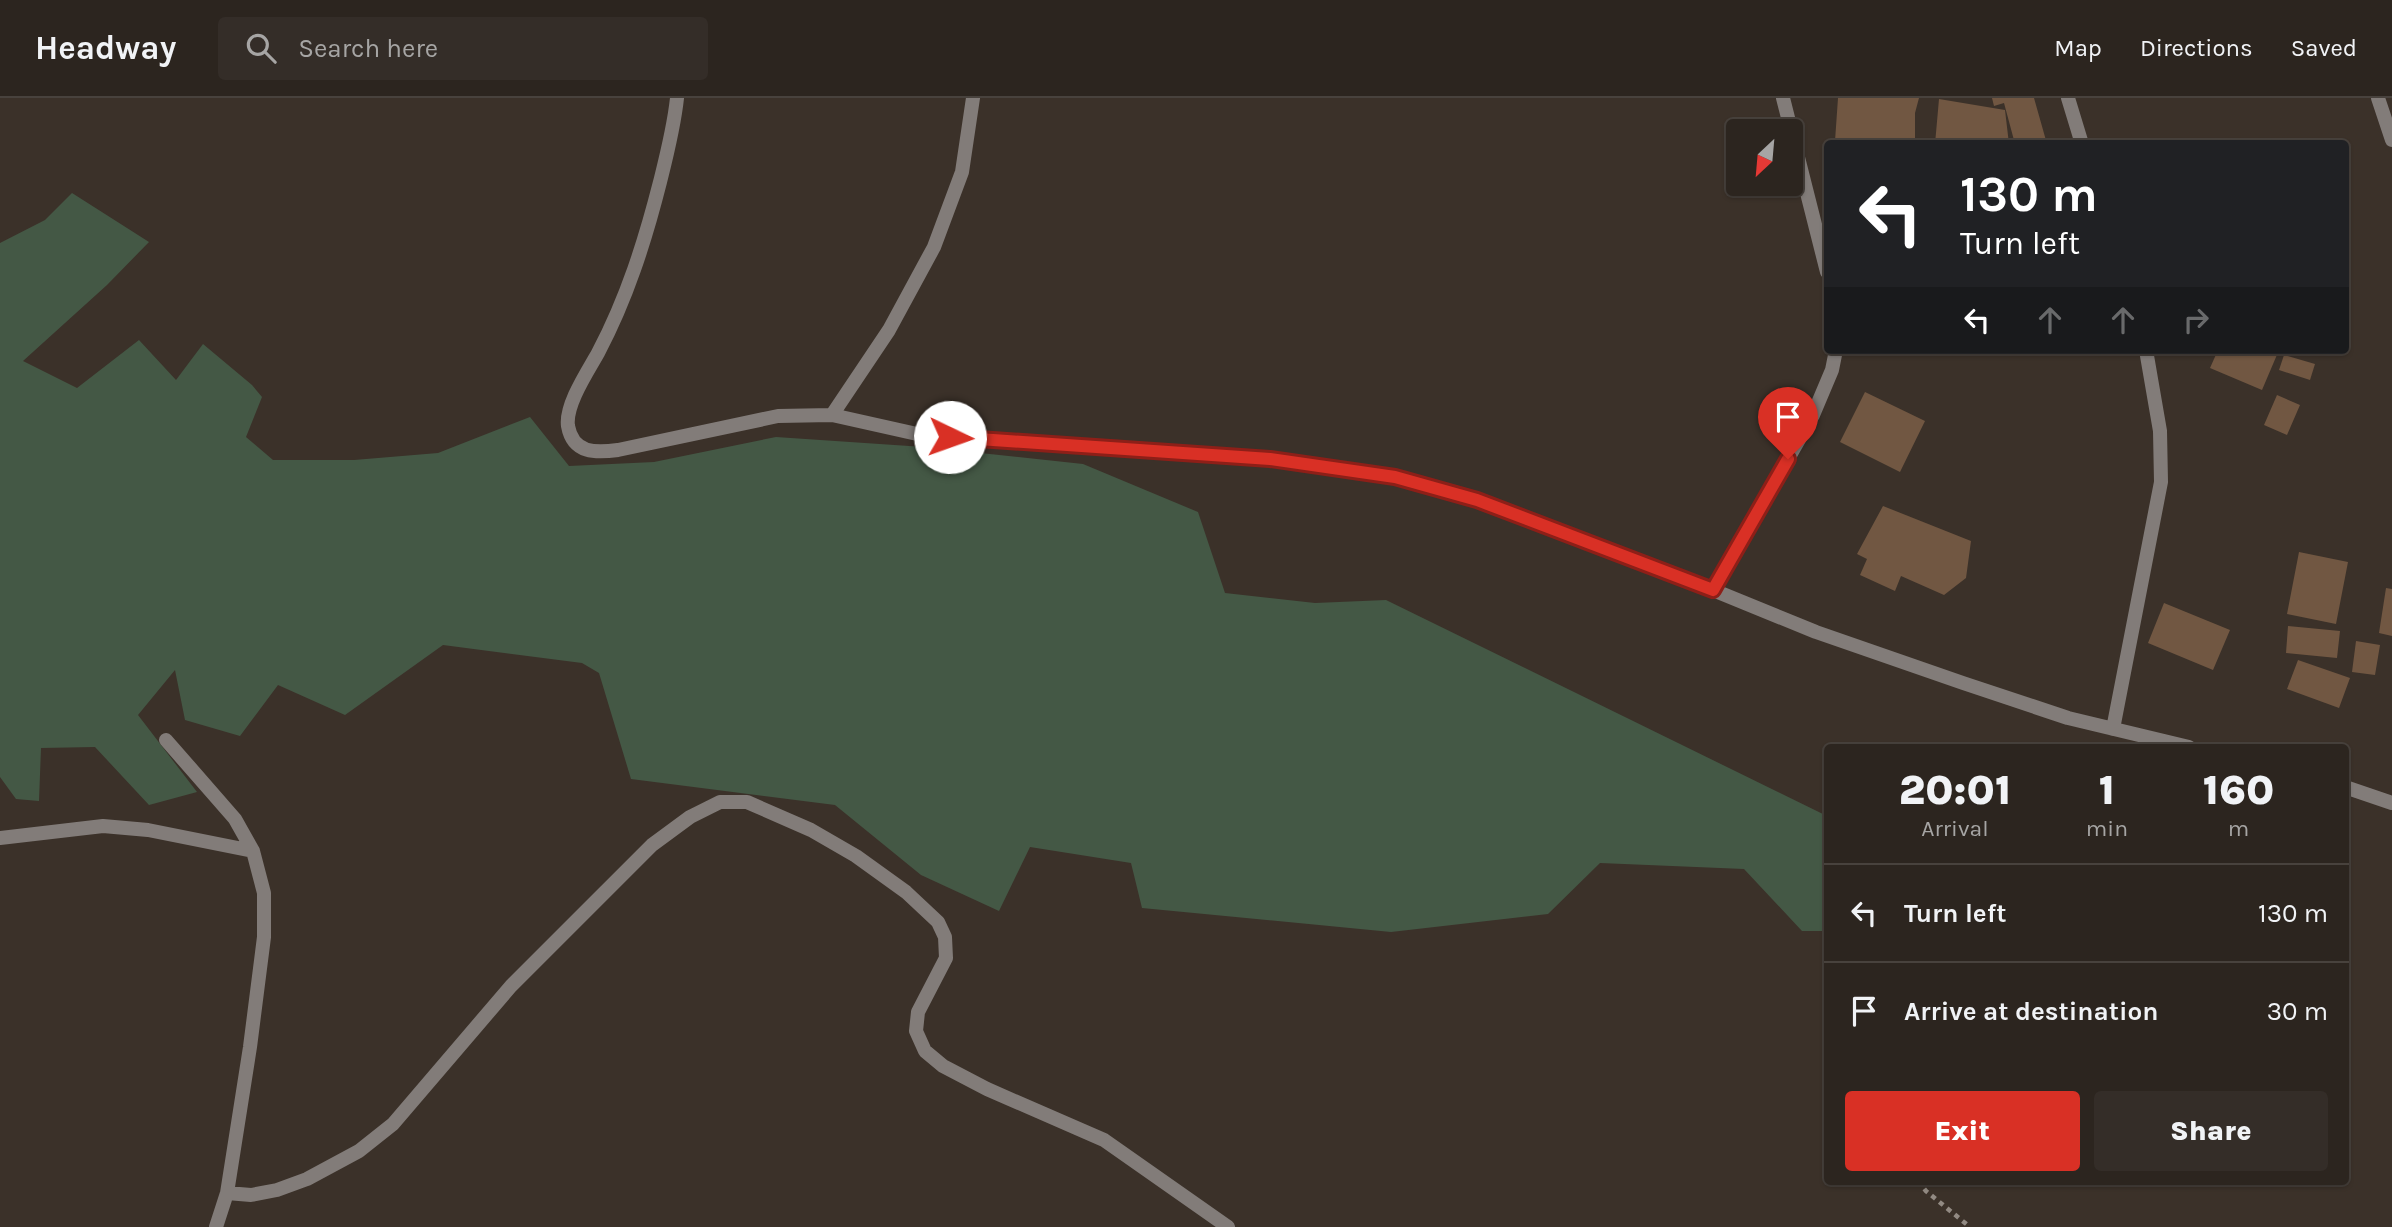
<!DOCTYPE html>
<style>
:root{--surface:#2c251f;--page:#342d28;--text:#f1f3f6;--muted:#a6a5a4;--line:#48423d;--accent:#d93025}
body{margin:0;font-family:Karla,sans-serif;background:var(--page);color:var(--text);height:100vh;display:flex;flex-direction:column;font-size:26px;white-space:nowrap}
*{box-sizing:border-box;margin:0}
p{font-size:23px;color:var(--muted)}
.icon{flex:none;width:38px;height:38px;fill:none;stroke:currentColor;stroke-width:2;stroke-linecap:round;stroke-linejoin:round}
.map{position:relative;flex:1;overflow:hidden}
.details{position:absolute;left:1824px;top:646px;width:525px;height:441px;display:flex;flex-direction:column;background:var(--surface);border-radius:7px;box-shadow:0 2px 5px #0004,0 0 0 2px var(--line)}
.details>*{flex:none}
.banner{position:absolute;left:1824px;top:42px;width:525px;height:214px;border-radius:7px;box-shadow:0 2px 5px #0004,0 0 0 2px var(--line);background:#202124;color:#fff;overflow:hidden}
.needle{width:46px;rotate:206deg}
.buttons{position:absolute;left:1726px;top:21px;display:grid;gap:14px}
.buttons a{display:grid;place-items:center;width:77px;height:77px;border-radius:7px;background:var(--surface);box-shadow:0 2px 5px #0004,0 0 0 2px var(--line);font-size:35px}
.pin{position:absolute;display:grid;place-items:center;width:60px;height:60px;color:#fff;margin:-72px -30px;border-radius:50% 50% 50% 0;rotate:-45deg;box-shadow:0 0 7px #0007}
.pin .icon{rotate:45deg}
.me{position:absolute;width:77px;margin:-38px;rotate:93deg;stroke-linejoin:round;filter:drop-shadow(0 0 5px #0008)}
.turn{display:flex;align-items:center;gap:24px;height:147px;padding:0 21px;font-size:32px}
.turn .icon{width:91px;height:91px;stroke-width:2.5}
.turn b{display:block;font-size:49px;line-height:60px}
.lanes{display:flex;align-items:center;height:66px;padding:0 21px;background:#0003;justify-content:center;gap:35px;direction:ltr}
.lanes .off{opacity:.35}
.eta{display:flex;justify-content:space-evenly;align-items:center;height:119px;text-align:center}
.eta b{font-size:42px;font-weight:800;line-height:49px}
.cta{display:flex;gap:14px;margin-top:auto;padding:14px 21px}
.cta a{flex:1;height:80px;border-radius:7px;background:var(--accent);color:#fff;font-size:28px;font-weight:800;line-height:80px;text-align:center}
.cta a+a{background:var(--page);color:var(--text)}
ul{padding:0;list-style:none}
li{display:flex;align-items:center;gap:21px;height:98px;padding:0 21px;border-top:2px solid var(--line)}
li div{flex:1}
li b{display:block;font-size:26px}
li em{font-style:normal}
header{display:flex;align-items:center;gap:42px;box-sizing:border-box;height:98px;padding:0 35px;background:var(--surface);border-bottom:2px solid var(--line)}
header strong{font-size:33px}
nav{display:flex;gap:38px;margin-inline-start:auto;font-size:24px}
.search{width:490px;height:63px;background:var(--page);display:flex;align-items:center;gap:18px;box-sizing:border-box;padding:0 24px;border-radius:7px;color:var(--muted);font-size:26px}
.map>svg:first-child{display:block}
.green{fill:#445845}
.building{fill:#715742}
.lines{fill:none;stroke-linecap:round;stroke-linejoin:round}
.path{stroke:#928a83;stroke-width:4.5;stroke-dasharray:5 5;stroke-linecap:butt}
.minor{stroke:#827c79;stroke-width:14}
.route-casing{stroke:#8d1f18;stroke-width:18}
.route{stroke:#d93025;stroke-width:12}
</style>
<header>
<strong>Headway</strong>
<div class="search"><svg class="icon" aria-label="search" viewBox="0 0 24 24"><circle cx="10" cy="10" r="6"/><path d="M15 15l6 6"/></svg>Search here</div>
<nav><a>Map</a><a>Directions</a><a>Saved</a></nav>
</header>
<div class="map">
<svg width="2392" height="1129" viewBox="0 0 2392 1129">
<rect width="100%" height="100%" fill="#3b3129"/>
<!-- green -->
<path class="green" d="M72,95L149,144L107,187L23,263L77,290L139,242L176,282L203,246L252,287L262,299L246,339L273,362H354L438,355L530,319L569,368L654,364L776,339L924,349L1083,366L1198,414L1225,495L1315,505L1386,502L1827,718V833H1802L1744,771L1600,765L1548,816L1391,834L1142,810L1131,765L1030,749L999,813L921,777L835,707L631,681L599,575L582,565L443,547L345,617L278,587L240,638L185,622L175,572L138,617L197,694L149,707L95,649L41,650L39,703L16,701L0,679V145L45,122Z"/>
<!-- building -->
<path class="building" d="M1838,0H1919L1915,15V46H1843L1835,43Z
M1992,0H2034L2047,46H2015L2004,5L1994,8Z
M1939,1L2005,12L2009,46H1935Z
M2218,252H2279L2262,292L2210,270Z
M2284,257L2315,266L2310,282L2279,272Z
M1865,294L1925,323L1900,374L1840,344Z
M2277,297L2300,307L2287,337L2264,327Z
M1883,408L1971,443L1966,480L1944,497L1901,478L1895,493L1860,477L1867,461L1857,456Z
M2299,454L2348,464L2336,526L2287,516Z
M2386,490L2392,491V538L2379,535Z
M2164,505L2230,532L2213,572L2148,545Z
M2288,528L2340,533L2337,560L2286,555Z
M2356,543L2380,547L2375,577L2352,574Z
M2298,562L2350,580L2339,610L2287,591Z"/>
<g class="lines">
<!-- path -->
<path class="path" d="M1918,1083L1926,1093L1970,1129"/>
<!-- minor -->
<path class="minor" d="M677,0C674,29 667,56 660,84C645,143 627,200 598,255C588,273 565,307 568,328C573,356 596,355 618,352L778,318L832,317L926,338L1270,361L1395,379L1477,402L1713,492L1816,534L1963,585L2068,620L2189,649
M1783,0L1827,174
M2068,0L2082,46
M2378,0L2392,42
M832,317L889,232L934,149L962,74L973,0
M1713,492L1813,317L1832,272L1836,252
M2113,631L2161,384L2160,333L2146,252
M166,642L235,721L253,753L264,795V839L250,949L227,1095L216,1129
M2345,689L2392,705
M0,740L103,728L148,732L253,753
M227,1095L251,1097L277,1092L307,1081L359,1053L393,1026L511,888L652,747L690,719L720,704H747L811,732L856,758L906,794L938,824L945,839L946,860L918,914L916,933L925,953L943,968L987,991L1104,1042L1228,1129"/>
</g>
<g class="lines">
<!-- route casing -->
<g class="route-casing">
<path id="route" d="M950,339L1270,361L1395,379L1477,402L1713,492L1788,361"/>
</g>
<!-- route -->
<use href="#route" class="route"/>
</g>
</svg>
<div class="buttons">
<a><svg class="needle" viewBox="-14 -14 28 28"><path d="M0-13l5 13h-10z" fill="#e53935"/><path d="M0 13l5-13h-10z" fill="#a6a5a4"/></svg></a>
</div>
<div class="pin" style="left:1788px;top:361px;background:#d93025"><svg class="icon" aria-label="arrive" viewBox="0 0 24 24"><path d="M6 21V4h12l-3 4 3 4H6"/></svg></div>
<svg class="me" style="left:950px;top:339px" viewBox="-20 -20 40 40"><circle r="19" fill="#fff"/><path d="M0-13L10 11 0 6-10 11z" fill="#d93025"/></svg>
<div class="banner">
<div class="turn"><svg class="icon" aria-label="left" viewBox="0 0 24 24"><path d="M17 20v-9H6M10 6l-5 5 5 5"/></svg><div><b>130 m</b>Turn left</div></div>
<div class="lanes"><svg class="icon" aria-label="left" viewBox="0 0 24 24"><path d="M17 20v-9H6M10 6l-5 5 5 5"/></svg><svg class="icon off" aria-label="ahead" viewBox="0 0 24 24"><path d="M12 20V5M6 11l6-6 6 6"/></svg><svg class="icon off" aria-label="ahead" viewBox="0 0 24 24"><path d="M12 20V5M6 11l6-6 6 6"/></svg><svg class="icon off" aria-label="right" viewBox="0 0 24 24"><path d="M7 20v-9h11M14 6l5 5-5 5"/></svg></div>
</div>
<section class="details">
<div class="eta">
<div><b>20:01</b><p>Arrival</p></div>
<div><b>1</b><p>min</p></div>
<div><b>160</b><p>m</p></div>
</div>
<ul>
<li><svg class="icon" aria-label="left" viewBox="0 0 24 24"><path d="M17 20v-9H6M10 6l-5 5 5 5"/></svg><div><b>Turn left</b></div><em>130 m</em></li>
<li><svg class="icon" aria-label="arrive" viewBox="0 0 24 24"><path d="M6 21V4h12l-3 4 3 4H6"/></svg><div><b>Arrive at destination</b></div><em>30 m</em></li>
</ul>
<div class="cta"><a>Exit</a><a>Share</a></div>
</section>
</div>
